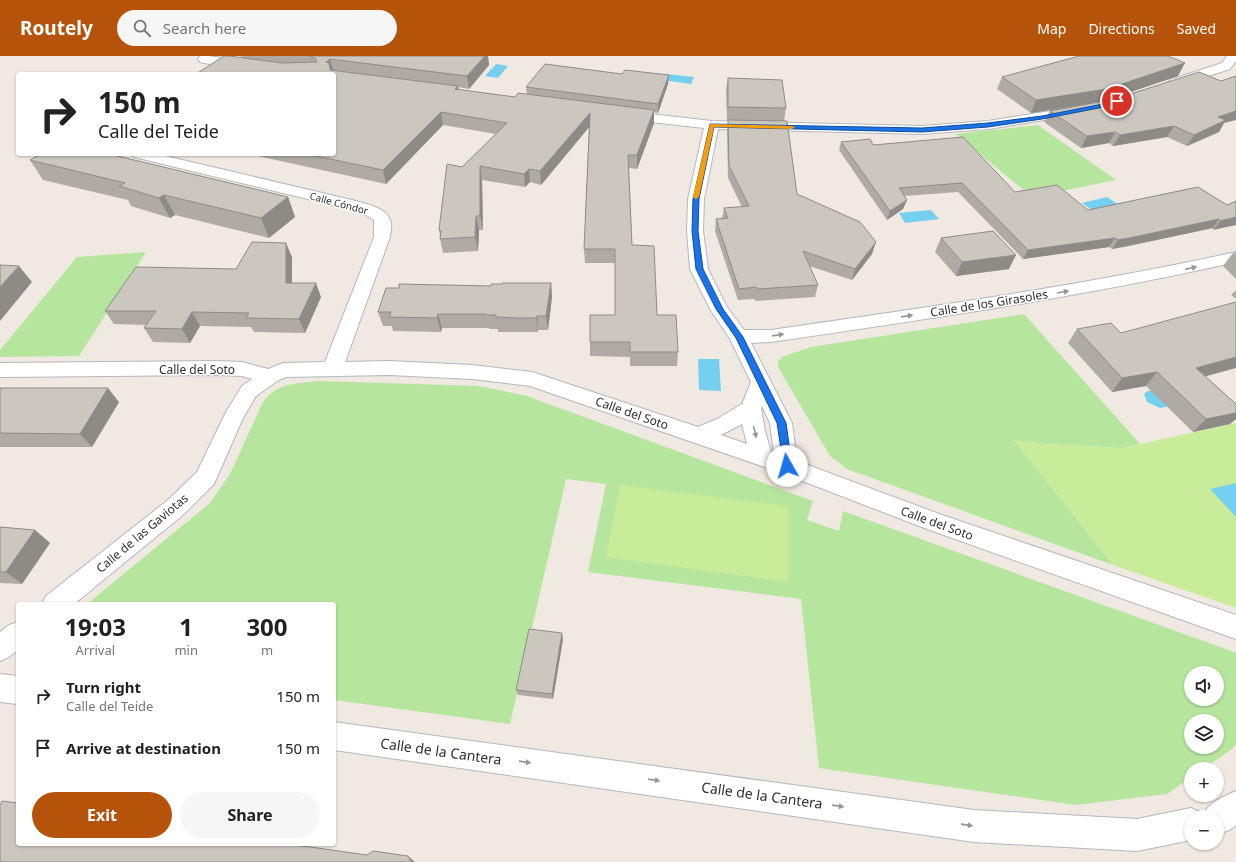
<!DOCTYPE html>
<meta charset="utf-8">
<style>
:root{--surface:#fff;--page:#f6f6f6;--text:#222;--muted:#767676;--accent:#b45309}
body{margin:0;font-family:"Noto Sans",sans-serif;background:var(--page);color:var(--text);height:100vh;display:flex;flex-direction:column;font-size:15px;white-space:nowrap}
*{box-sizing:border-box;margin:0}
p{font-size:13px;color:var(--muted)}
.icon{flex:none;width:22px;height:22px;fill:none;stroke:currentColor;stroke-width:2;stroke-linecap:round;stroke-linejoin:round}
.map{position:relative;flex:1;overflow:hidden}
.panel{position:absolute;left:16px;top:546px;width:320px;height:244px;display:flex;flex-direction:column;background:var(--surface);border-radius:4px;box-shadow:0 1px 3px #0004}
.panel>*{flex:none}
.banner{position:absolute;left:16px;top:16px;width:320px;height:84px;border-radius:4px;box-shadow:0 1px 3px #0004;background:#fff;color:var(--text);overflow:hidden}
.fabs{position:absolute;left:1184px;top:610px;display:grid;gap:8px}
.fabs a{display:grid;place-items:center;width:40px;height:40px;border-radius:50%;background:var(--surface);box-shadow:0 1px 3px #0004;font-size:20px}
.pin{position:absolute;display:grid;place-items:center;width:34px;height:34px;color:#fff;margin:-17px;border:2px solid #fff;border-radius:50%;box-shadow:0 1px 4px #0007}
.me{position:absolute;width:44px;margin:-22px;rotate:353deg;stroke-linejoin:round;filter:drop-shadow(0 0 3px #0008)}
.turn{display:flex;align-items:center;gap:14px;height:84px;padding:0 16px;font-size:18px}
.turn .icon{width:52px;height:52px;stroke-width:2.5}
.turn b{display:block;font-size:28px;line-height:34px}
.eta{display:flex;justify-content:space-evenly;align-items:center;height:68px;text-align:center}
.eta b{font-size:24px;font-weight:700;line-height:28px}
.cta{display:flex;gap:8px;margin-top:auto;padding:8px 16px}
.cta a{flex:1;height:46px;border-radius:24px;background:var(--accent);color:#fff;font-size:16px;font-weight:700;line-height:46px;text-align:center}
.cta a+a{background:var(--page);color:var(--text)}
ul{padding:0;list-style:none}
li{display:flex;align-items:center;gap:12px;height:52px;padding:0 16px}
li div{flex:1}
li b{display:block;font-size:15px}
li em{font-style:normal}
header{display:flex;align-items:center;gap:24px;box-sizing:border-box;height:56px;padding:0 20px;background:var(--accent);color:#fff}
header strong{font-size:19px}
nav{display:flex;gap:22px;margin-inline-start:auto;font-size:14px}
.search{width:280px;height:36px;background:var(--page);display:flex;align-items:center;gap:10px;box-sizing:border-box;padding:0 14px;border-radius:22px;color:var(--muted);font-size:15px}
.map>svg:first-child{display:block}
.green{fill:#b6e59e;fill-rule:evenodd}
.pitch{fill:#c9ec9a}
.water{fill:#75cff0}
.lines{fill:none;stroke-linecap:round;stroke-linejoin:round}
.minor-casing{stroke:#b4b7c1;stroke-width:2}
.minor{fill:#fff;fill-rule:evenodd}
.wall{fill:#afaba4}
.shaded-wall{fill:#8e8b86}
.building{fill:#cbc7bf;stroke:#8e8b86}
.oneway{fill:#969696}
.route{fill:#1a73e8;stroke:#114b97}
.slow{fill:#f59e0b}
.labels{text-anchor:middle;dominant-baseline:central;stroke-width:3;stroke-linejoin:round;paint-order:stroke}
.far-street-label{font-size:10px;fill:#2e2e2e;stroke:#fff}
.street-label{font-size:12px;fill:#2e2e2e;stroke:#fff}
.near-street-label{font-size:14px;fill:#2e2e2e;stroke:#fff}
</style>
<header>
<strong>Routely</strong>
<div class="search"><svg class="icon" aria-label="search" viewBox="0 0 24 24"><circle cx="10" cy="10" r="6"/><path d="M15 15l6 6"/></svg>Search here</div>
<nav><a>Map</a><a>Directions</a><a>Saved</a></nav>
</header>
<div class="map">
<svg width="1236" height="806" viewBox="0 0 1236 806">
<rect width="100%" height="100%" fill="#efe9e1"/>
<!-- green -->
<path class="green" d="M1038,69L1116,124L1032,141L956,78Z
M146,196L79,300L0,301V294L77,201Z
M1024,258L1140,388L1122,392L1046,388L1014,384L1113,509L847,413L830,400L778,311V306L782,301L811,291Z
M317,325L479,330L527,340L813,445L807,464L839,475L843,455L1234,596L1236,597V688L1232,693L1203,713H1191V721L1167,738L1076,749L819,712L801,543L588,516L606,428L566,423L510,668L334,644V548H87L210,447L230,418L263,346C277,327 294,328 317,325ZM1191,617H1217V643H1191ZM1191,665H1217V691H1191Z"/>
<!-- pitch -->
<path class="pitch" d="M1236,367V552L1113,509L1014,384L1046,388L1122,392Z
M620,429L788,450V526L606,501Z"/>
<!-- water -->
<path class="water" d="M496,8L508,10L498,22L485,20Z
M666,18L694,21L691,28L663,24Z
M1107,141L1119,149L1093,155L1082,147Z
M931,154L939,163L905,167L899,157Z
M698,303H719L721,335L699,334Z
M1162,333L1176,349L1160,352L1147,346L1144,338L1148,335Z
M1236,427V461L1210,433Z"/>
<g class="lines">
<!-- minor casing -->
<g class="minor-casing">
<path id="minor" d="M200,0H208L245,5L249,6L251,9L249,12L245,13L204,7L200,6L198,3Z
M1227,0H1236V5L1230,13L1174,31L1170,30L1168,27L1170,24L1222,7Z
M1076,51L1081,52L1083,55L1081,58L988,73L922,78L718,73L704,143L703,175L708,213L727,251L744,274H771C927,251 1082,230 1236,196V206C1082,241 927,263 771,286L751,287L792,367L797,405L942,459L1236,559V583L927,473L779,416L530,330L472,323L389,319L286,321L277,325L256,340L243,362L214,428L184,458L74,548H42L46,540L168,444L197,416L226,356L242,330L252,323L242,320L217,319L0,321V307L217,305L242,306L268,313L283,307L325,306L374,181V164L368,160L357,155L134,101L132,98H157L352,144C365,148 389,151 391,168C392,172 390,177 390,181L345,306L389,305L472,309L532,316L698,371L717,363L742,348L751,326L730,283L710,253L690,213L687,175L688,143L704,72L624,63L619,62L617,59L619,56L624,55L712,65L922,70L988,65ZM762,350L770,367L774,397L771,396L765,375L761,353ZM742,368L747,388L721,379Z
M18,566V594L9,601L0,605V576L9,569Z
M0,618L18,620V648L0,646Z
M334,666L974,754L1137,763L1191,752L1202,757L1203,759C1208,747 1224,740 1236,735V769L1231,773L1217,779V761H1191V784L1137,795L974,786L334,694Z"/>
</g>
<!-- minor -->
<use href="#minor" class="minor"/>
</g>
<!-- wall -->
<path class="wall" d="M241,0H488L489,9L469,33L458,31L459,34L515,41L527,38L526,31L668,28L658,57L654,56V67L637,113L629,112L632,189L657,259L678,296L677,310H630V301L590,300V286L615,259V207H585L584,193L589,71L541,129L530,126L525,131L482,124L483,174H479L478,195L443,197L440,183V180L439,174L462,111L496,78L443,69L386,128L248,98H334L242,2Z
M1178,20L1101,46L1031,57L997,33L1002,21Z
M728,22L786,52L784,65L797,138L872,198L852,224L809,210L818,229L815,241L756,245L754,243L738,244L715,175L716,163H722L724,152L742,151L728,122L727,75L728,64H727L726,34Z
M1050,55L1224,67L1219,76L1187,90L1167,81L1113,90L1109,87L1081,92L1044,66Z
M841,86L873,89L1015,136L1088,154L1227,149L1236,145L1213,174V172L1128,190L1112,193L1109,191L1023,203L958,136L904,140L907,144L903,153L887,164L839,94Z
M30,104L288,141L295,161L269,182L175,159L170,162L131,150L128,144L43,124Z
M941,182L1009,213L956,220L935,196Z
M1236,196V223L1223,210L1233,197Z
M292,201V227L321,241L305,277L254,276L251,271L200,270L190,287L153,286L144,272L147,269L114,268L105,255L236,213Z
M551,227L552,241L548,274H538V276H498V273H489V272H442L441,276L393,275L392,270H383L378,256L491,230L502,228Z
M1236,234V243L1231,239Z
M1077,273L1121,277L1205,320L1236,348V363L1230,368L1193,376L1146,330L1112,336L1068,287Z
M0,332L119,346L92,391H0Z
M0,471L35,474L50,487L22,528L0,527Z
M563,583L553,643L518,639L516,634Z"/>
<!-- shaded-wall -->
<path class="shaded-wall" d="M485,0H488L489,9L469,33L467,20Z
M330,3L334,16L329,18L326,6Z
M1185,7L1178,20L1101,46L1031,57L1036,44Z
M669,19L668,28L658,57V48Z
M458,30L460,43L455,33Z
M654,54V67L637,113V99Z
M1236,55V64L1224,67L1219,76L1187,90L1194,79L1218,61Z
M441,56L443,69L386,128L383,114Z
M590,57V70L541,129L540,115Z
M1174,70L1167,81L1113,90L1120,79Z
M1115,76L1109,87L1081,92L1087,80Z
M480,110L482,124L483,174L480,160Z
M529,113L530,126L525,131L524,118Z
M164,139L175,159L170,162L159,142Z
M288,141L295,161L269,182L261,162Z
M907,144L903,153L887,164L890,155Z
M476,160L479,174L478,195L475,181Z
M1236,161V169L1213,174L1220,165Z
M1219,163L1213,172L1128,190L1112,193L1118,184Z
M1115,182L1109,191L1023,203L1028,194Z
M876,186L872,198L852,224L855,213Z
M286,187L292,201V241L286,227Z
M1016,199L1009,213L956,220L962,206Z
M19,210L32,226L0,265V231Z
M316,227L321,241L305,277L299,263Z
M551,227L552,241L548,274L546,260Z
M192,256L200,270L190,287L182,273Z
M438,258L442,272L441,276L437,262Z
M537,260L538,274V276L536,262Z
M1236,301V312L1185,326L1196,312Z
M1157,316L1146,330L1112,336L1122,322Z
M108,332L119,346L92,391L80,378Z
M1236,357V363L1230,368L1193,376L1206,363Z
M35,474L50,487L22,528L6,516Z
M562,577L563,583L553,643L552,638Z
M408,800L415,806H411Z"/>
<!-- building -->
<path class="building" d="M224,0H229L282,7L317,6L315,2L310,0H485L467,20L330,3L326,6L329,7L330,14L458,30L455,33L515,41L518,37L654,54L637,99H628L632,189L654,190L657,259H676L678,296H630V286H590V259H615V193H584L590,57L540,115L529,113L524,118L480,110V160H476L475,181L440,183L441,175L439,174L447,108L462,111L507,67L441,56L383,114L306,98H334V18H196Z
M1079,0H1168L1185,7L1107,33L1036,44L1002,21Z
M545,8L622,18L625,14L669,19L658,48L526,31Z
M1199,16L1221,25L1236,20V55L1218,61L1226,64L1194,79L1174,70L1120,79L1115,76L1087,80L1050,55L1115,43Z
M728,22L782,24L786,52L728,51Z
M728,64L787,65L797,138L860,166L876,186L855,213L803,195L818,229L758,233L756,231L739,233L716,163L728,162L724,152L749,150L729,110Z
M963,81L1015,136L1057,129L1088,154L1198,131L1227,149L1236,145V161L1220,165L1219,163L1134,181L1118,184L1115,182L1028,194L962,127L899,132L907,144L890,155L841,86L870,83L873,89Z
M41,98H109L288,141L261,162L164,139L159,142L119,130L125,127L30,104Z
M993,175L1016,199L962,206L941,182Z
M252,186L286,187V227H316L299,263L246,262L249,257L192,256L182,273L144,272L156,255H105L136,211L236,213Z
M0,209L19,210L0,231Z
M502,227H551L546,260H537L536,262H518L496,261V259H486V258H438L437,262L389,261L391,256H378L386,232H399V228L491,230V228H502Z
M1236,246V301L1196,312L1236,348V357L1206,363L1157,316L1122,322L1077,273L1111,267L1121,277Z
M0,332H108L80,378L0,377Z
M0,471L35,474L6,516H0Z
M529,573L562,577L552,638L516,634Z
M2,745L18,747V788H289L367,799L373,795L408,800L411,806H413H0V749Z"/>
<!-- one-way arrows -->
<defs><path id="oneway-solid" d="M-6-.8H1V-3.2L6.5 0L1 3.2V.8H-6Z"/></defs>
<g class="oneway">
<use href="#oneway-solid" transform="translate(1191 212) rotate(-13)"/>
<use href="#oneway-solid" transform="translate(1063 236) rotate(-10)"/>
<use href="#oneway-solid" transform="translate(907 260) rotate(-8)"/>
<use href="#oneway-solid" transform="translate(778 279) rotate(-8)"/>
<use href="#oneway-solid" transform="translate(755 376) rotate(76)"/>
<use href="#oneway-solid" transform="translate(525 706) rotate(8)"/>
<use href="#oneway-solid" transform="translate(654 724) rotate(8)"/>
<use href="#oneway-solid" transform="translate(838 750) rotate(8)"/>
<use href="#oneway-solid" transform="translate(967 769) rotate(8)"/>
</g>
<!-- route -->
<path class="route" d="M1117,44H1119V47L1104,51L1042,63L988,71L922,76L714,71L699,143L698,175L703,213L723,253L743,281L786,367L792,410L787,414L784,413L777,367L736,282L716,253L696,213L692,175L693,143L710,68L922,72L988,67L1042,60L1103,48Z"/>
<!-- slow -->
<path class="slow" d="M710,68L792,70L795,71L792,73L714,71L699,141L696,143L693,141Z"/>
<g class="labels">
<!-- far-street labels -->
<g class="far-street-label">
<text transform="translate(339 147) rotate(15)">Calle Cóndor</text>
</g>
<!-- street labels -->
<g class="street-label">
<text transform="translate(989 247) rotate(-9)">Calle de los Girasoles</text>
<text x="197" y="313">Calle del Soto</text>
<text transform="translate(632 357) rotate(19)">Calle del Soto</text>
<text transform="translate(937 467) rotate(20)">Calle del Soto</text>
<text transform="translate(142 477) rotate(-40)">Calle de las Gaviotas</text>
</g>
<!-- near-street labels -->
<g class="near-street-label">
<text transform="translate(441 695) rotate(8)">Calle de la Cantera</text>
<text transform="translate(762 739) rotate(8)">Calle de la Cantera</text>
</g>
</g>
</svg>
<div class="fabs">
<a><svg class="icon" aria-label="sound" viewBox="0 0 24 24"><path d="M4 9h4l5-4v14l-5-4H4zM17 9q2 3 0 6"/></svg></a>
<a><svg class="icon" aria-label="layers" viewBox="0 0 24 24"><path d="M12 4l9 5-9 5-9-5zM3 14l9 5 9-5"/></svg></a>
<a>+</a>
<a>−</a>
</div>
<div class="pin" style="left:1117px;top:45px;background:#d93025"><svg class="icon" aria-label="arrive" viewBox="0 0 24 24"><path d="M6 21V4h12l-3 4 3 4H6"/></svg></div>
<svg class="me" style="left:787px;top:410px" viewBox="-20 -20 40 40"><circle r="19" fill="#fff"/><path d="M0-13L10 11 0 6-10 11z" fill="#1a73e8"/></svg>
<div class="banner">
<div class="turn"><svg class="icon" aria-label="right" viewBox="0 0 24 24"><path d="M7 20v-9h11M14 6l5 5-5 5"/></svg><div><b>150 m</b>Calle del Teide</div></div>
</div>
<section class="panel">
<div class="eta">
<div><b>19:03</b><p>Arrival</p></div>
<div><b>1</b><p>min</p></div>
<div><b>300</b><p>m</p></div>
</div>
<ul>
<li><svg class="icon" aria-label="right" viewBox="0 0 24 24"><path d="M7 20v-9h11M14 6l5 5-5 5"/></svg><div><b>Turn right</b><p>Calle del Teide</p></div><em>150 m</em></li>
<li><svg class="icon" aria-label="arrive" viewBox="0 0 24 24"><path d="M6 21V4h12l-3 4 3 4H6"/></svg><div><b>Arrive at destination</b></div><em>150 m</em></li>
</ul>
<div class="cta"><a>Exit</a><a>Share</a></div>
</section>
</div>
